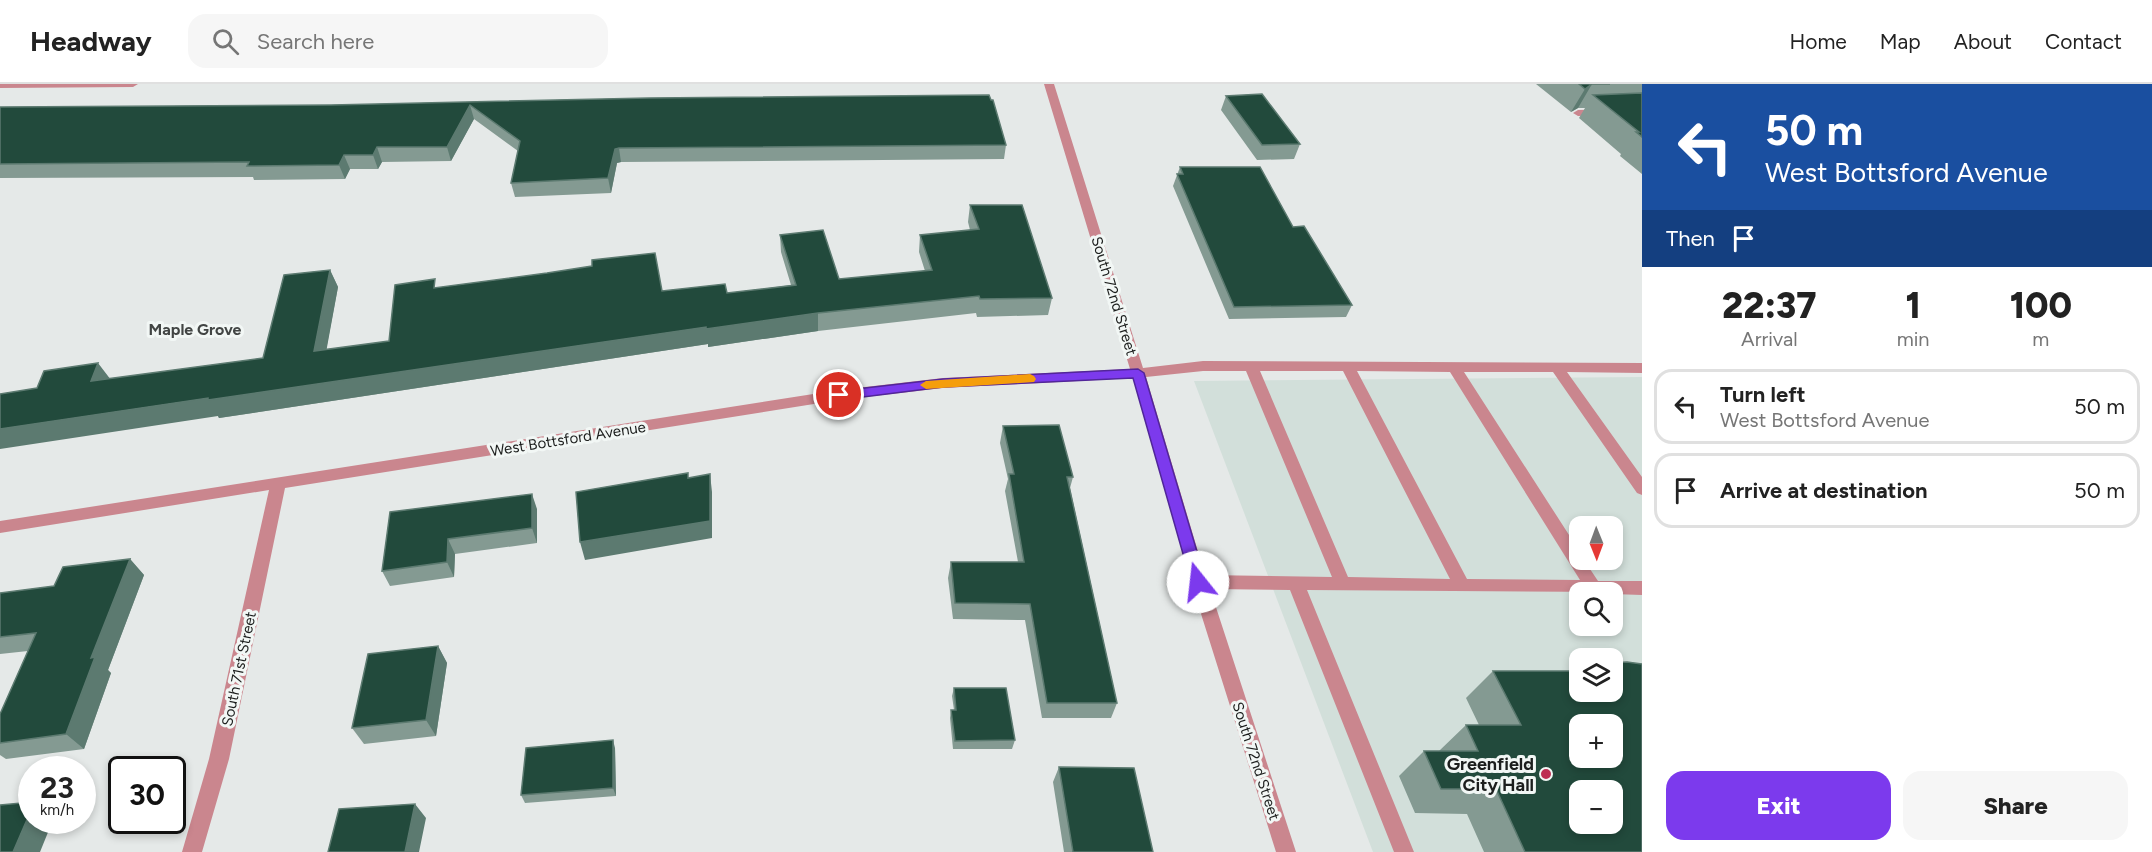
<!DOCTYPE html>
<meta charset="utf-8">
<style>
:root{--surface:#fff;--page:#f6f6f6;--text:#222;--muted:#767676;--line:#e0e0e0;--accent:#7c3aed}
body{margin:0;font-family:Figtree,sans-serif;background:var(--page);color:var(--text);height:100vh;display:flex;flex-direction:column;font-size:22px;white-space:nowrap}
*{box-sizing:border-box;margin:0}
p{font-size:20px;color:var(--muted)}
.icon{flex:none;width:33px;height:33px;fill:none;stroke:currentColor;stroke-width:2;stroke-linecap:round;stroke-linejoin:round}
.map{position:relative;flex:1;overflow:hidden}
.details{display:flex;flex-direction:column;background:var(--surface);width:510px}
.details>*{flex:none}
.top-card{background:#1a4fa0;color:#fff;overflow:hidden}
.needle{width:39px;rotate:179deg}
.controls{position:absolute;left:1569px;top:432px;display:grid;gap:12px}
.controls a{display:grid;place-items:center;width:54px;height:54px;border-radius:12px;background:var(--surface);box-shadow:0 3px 9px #0003;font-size:30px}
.speed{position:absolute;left:18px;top:672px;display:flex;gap:12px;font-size:30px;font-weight:700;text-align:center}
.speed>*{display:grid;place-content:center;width:78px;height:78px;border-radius:50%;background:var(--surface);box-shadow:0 3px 9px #0003;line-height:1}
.speed small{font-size:15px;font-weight:400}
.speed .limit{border:3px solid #111;border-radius:9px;background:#fff;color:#111}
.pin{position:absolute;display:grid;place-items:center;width:51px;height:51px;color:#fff;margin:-26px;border:3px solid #fff;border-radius:50%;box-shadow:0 2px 6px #0007}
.me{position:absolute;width:66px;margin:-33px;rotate:344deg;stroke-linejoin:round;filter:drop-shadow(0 0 4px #0008)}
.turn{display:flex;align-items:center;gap:21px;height:126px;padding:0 24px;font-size:27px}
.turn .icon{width:78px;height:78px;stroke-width:2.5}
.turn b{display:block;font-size:42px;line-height:51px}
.then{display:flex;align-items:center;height:57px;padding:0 24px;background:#0003;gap:12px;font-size:22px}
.eta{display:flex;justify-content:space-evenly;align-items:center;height:102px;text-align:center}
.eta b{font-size:36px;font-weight:800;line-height:42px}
.cta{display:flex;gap:12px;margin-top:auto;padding:12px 24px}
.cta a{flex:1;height:69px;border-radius:18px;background:var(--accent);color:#fff;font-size:24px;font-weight:800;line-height:69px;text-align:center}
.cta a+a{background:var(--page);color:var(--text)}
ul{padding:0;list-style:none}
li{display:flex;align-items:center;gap:18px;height:75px;margin:0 12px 9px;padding:0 12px;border:3px solid var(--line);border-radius:18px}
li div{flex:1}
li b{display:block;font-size:22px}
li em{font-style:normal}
header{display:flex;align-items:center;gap:36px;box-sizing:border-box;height:84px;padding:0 30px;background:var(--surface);border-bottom:2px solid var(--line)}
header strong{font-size:28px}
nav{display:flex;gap:33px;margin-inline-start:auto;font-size:21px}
.search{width:420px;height:54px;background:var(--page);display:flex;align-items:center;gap:15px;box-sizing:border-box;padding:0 21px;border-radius:18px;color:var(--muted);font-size:22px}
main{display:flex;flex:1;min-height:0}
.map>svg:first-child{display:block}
.built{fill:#d2dfda;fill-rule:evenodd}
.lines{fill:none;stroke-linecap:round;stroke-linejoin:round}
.minor{fill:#ca868e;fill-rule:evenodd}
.wall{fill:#849a92}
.shaded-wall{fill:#5c7a70}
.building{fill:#224a3c;stroke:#5c7a70;stroke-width:1.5;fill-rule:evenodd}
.route{fill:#7c3aed;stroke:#51269a;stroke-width:1.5}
.slow{fill:#f59e0b}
.poi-dot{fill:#be2e53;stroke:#f2f7f5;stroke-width:2}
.labels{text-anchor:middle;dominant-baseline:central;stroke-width:6;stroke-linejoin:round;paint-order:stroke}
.street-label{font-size:15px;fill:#1c1e1d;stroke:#f2f7f5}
.neighbourhood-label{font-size:16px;font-weight:bold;fill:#424544;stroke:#f2f7f5}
.near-poi-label{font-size:18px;font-weight:bold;fill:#1c1e1d;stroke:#f2f7f5;text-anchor:end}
</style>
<header>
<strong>Headway</strong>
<div class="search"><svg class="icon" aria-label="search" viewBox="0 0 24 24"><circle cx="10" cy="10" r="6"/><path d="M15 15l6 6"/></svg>Search here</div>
<nav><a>Home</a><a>Map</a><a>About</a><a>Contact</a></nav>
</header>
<main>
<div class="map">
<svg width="1642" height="768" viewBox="0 0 1642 768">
<rect width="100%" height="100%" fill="#e5e9e8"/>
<!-- built -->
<path class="built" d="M1642,293V768H1373L1194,297ZM1580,442H1612V476H1580ZM1580,508H1612V542H1580ZM1580,574H1612V608H1580ZM1580,640H1612V674H1580ZM1580,706H1612V740H1580Z"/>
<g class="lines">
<!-- minor -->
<path class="minor" d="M0,0H138L133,3L0,4Z
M1044,0H1054L1143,284L1203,277L1642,279V289L1567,288L1642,393V411L1637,409L1553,288H1464L1580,468V476H1584L1598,497H1642V511L1612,510V508L1307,506L1414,768H1394L1290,506L1210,505L1296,768H1276L1191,498L1133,294L943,304L839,316L285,404L229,675L202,768H182L209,675L269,406L0,449V437L839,306L943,294L1130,285ZM1203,287H1246L1332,493L1205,491L1146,293ZM1260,287H1343L1450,495L1348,493ZM1357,287L1450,288L1580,496L1467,495Z
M1642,24V30L1578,32L1573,29L1578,26Z"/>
</g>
<!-- wall -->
<path class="wall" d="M1536,0H1642V90L1620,72L1621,70L1579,34L1585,24H1578L1571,28Z
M1226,12L1300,60L1294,75L1257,76L1221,26Z
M649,14L1006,61L1004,75L621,78L617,79L611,109L515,113L511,99L518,67L474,35L451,77L382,78L378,85H350L345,95L254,96L253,93L0,94V23L331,21Z
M1180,83L1293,143L1352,221L1346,233L1229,235L1173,102Z
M970,121L1052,214L1048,231L977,233L976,229L818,247L708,263V260L219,334L218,332L109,295L263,274L330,186L338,203L326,266L389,257L438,203L662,207L727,209L791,201L781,168L780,151L839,195L925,187L919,168L920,151L970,146L968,138Z
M1003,342L1073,393L1070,404L1117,619L1111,634H1042L1025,536L953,535L948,494L951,478H1018L1005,407L1008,395L1000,359Z
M537,425V459L455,470L454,493L390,502L382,487L390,428Z
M130,475L144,491L108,586L111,589L84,665L6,675L0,671V630L28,567L0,570V509L54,502Z
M438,562L447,579L436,652L364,660L352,644Z
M1493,587L1642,768H1484L1467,730L1415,729L1399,692L1424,667H1439L1466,641H1479L1466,614Z
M954,604L1015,656L1012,665H953L950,634L951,626H954L952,612Z
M615,664L616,712L525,719L521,711Z
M1059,683L1153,768H1064L1053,698Z"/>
<!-- shaded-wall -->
<path class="shaded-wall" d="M1592,0L1578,24L1571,28L1585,5Z
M470,21L474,35L451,77L447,63Z
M377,63L382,78L378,85L373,71Z
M619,64L621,78L617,79L611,109L608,94L615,65Z
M344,71L350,85L345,95L339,81Z
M330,186L338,203L323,285L314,267Z
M818,229V247L708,263V260L219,334L218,332L0,365V345L208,314L706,243Z
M98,279L111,296L91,297Z
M710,390L712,408V454L585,476L580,458Z
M532,410L537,425V459L532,444Z
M448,455L455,470L454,493L447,478Z
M130,475L144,491L108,586L111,589L84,665L66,650L91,574Z
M438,562L447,579L436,652L426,636Z
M613,656L615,664L616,712L613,704Z
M415,720L426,734L419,768H405Z
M32,724V736H53L40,768H13Z"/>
<!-- building -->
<path class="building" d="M1579,0H1610H1592L1585,5Z
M1642,9V53L1636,48H1639L1593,11Z
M1262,10L1300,60L1262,61L1226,12Z
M989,11L991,16H993L1006,61L619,64L615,65L608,94L511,99L520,57L470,21L447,63H377L373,71H344L339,81L247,82L249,78L0,80V23L331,21L649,14Z
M1180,83H1260L1293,143L1304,142L1352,221L1234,223L1177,90H1183Z
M970,121H1022L1052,214L980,215L979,212L818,229L706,245V243L208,316V314L0,345V310L37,304L44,287L98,279L91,297L263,274L284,191L330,186L314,267L389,257L395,201L435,195L434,204L547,189L592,182V176L655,169L662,207L725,200L727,209L796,201L780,151L823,146L839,195L932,186L920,151L979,145Z
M1059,341L1073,393H1067L1117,619H1047L1030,520L955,519L951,478H1024L1009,390H1014L1003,342Z
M688,389V394L710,390V437L580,458L576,408Z
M532,410V444L448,455L447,478L382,487L390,428Z
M130,475L91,574L95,573L66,650L0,659V630L36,549L0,553V509L54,502L63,483Z
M438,562L426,636L352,644L368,570Z
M1627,578L1642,580V768H1525L1496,705H1441L1424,667H1478L1466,641H1521L1493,587H1570L1580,584V608H1612V579ZM1580,640H1612V674H1580ZM1580,706H1612V740H1580Z
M954,604H1006L1015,656L955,657L951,626H956Z
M613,656V704L521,711L526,664Z
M1059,683L1134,684L1153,768H1073Z
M32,718V724L13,768H0V721Z
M415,720L405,768H328L339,725Z"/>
<!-- route -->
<path class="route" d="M1138,285L1144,289L1206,498L1204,503L1198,504L1193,503L1191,498L1133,294L943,303L839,316L832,311L839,307L943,295Z"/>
<!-- slow -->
<path class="slow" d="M1030,290L1034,292L1036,295L1034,298L926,305L920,301L926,297Z"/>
<!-- markers -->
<circle class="poi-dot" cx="1546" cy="690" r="6"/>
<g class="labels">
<!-- street labels -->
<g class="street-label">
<text transform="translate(1114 212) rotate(73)">South 72nd Street</text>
<text transform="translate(568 355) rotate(-9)">West Bottsford Avenue</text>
<text transform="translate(239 585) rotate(-78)">South 71st Street</text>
<text transform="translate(1256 677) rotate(72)">South 72nd Street</text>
</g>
<!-- neighbourhood labels -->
<g class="neighbourhood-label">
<text x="195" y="245">Maple Grove</text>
</g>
<!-- near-poi labels -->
<g class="near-poi-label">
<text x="1534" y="680">Greenfield<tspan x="1534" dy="21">City Hall</tspan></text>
</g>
</g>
</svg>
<div class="controls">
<a><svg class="needle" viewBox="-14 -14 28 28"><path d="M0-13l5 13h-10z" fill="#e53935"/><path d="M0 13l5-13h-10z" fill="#767676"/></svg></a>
<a><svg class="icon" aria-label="search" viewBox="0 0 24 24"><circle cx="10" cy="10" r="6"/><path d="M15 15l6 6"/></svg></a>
<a><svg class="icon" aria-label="layers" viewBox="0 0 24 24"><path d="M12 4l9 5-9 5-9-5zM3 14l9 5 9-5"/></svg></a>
<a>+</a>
<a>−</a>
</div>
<div class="speed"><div>23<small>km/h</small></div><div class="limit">30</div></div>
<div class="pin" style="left:839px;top:311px;background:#d93025"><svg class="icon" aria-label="arrive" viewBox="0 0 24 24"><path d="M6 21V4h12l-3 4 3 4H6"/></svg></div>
<svg class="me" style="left:1198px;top:498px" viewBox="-20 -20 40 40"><circle r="19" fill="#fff"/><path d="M0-13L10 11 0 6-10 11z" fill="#7c3aed"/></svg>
</div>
<section class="details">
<div class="top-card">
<div class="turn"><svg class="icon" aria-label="left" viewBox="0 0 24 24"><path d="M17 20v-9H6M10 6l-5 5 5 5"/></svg><div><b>50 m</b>West Bottsford Avenue</div></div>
<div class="then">Then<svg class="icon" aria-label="arrive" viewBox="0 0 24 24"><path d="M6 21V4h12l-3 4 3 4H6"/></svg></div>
</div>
<div class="eta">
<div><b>22:37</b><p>Arrival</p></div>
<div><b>1</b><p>min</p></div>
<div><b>100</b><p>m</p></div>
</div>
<ul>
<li><svg class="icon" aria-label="left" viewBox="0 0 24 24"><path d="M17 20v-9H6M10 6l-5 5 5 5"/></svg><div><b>Turn left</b><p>West Bottsford Avenue</p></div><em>50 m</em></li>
<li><svg class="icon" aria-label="arrive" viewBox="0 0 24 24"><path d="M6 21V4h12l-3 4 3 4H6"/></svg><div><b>Arrive at destination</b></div><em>50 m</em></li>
</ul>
<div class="cta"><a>Exit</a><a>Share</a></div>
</section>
</main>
